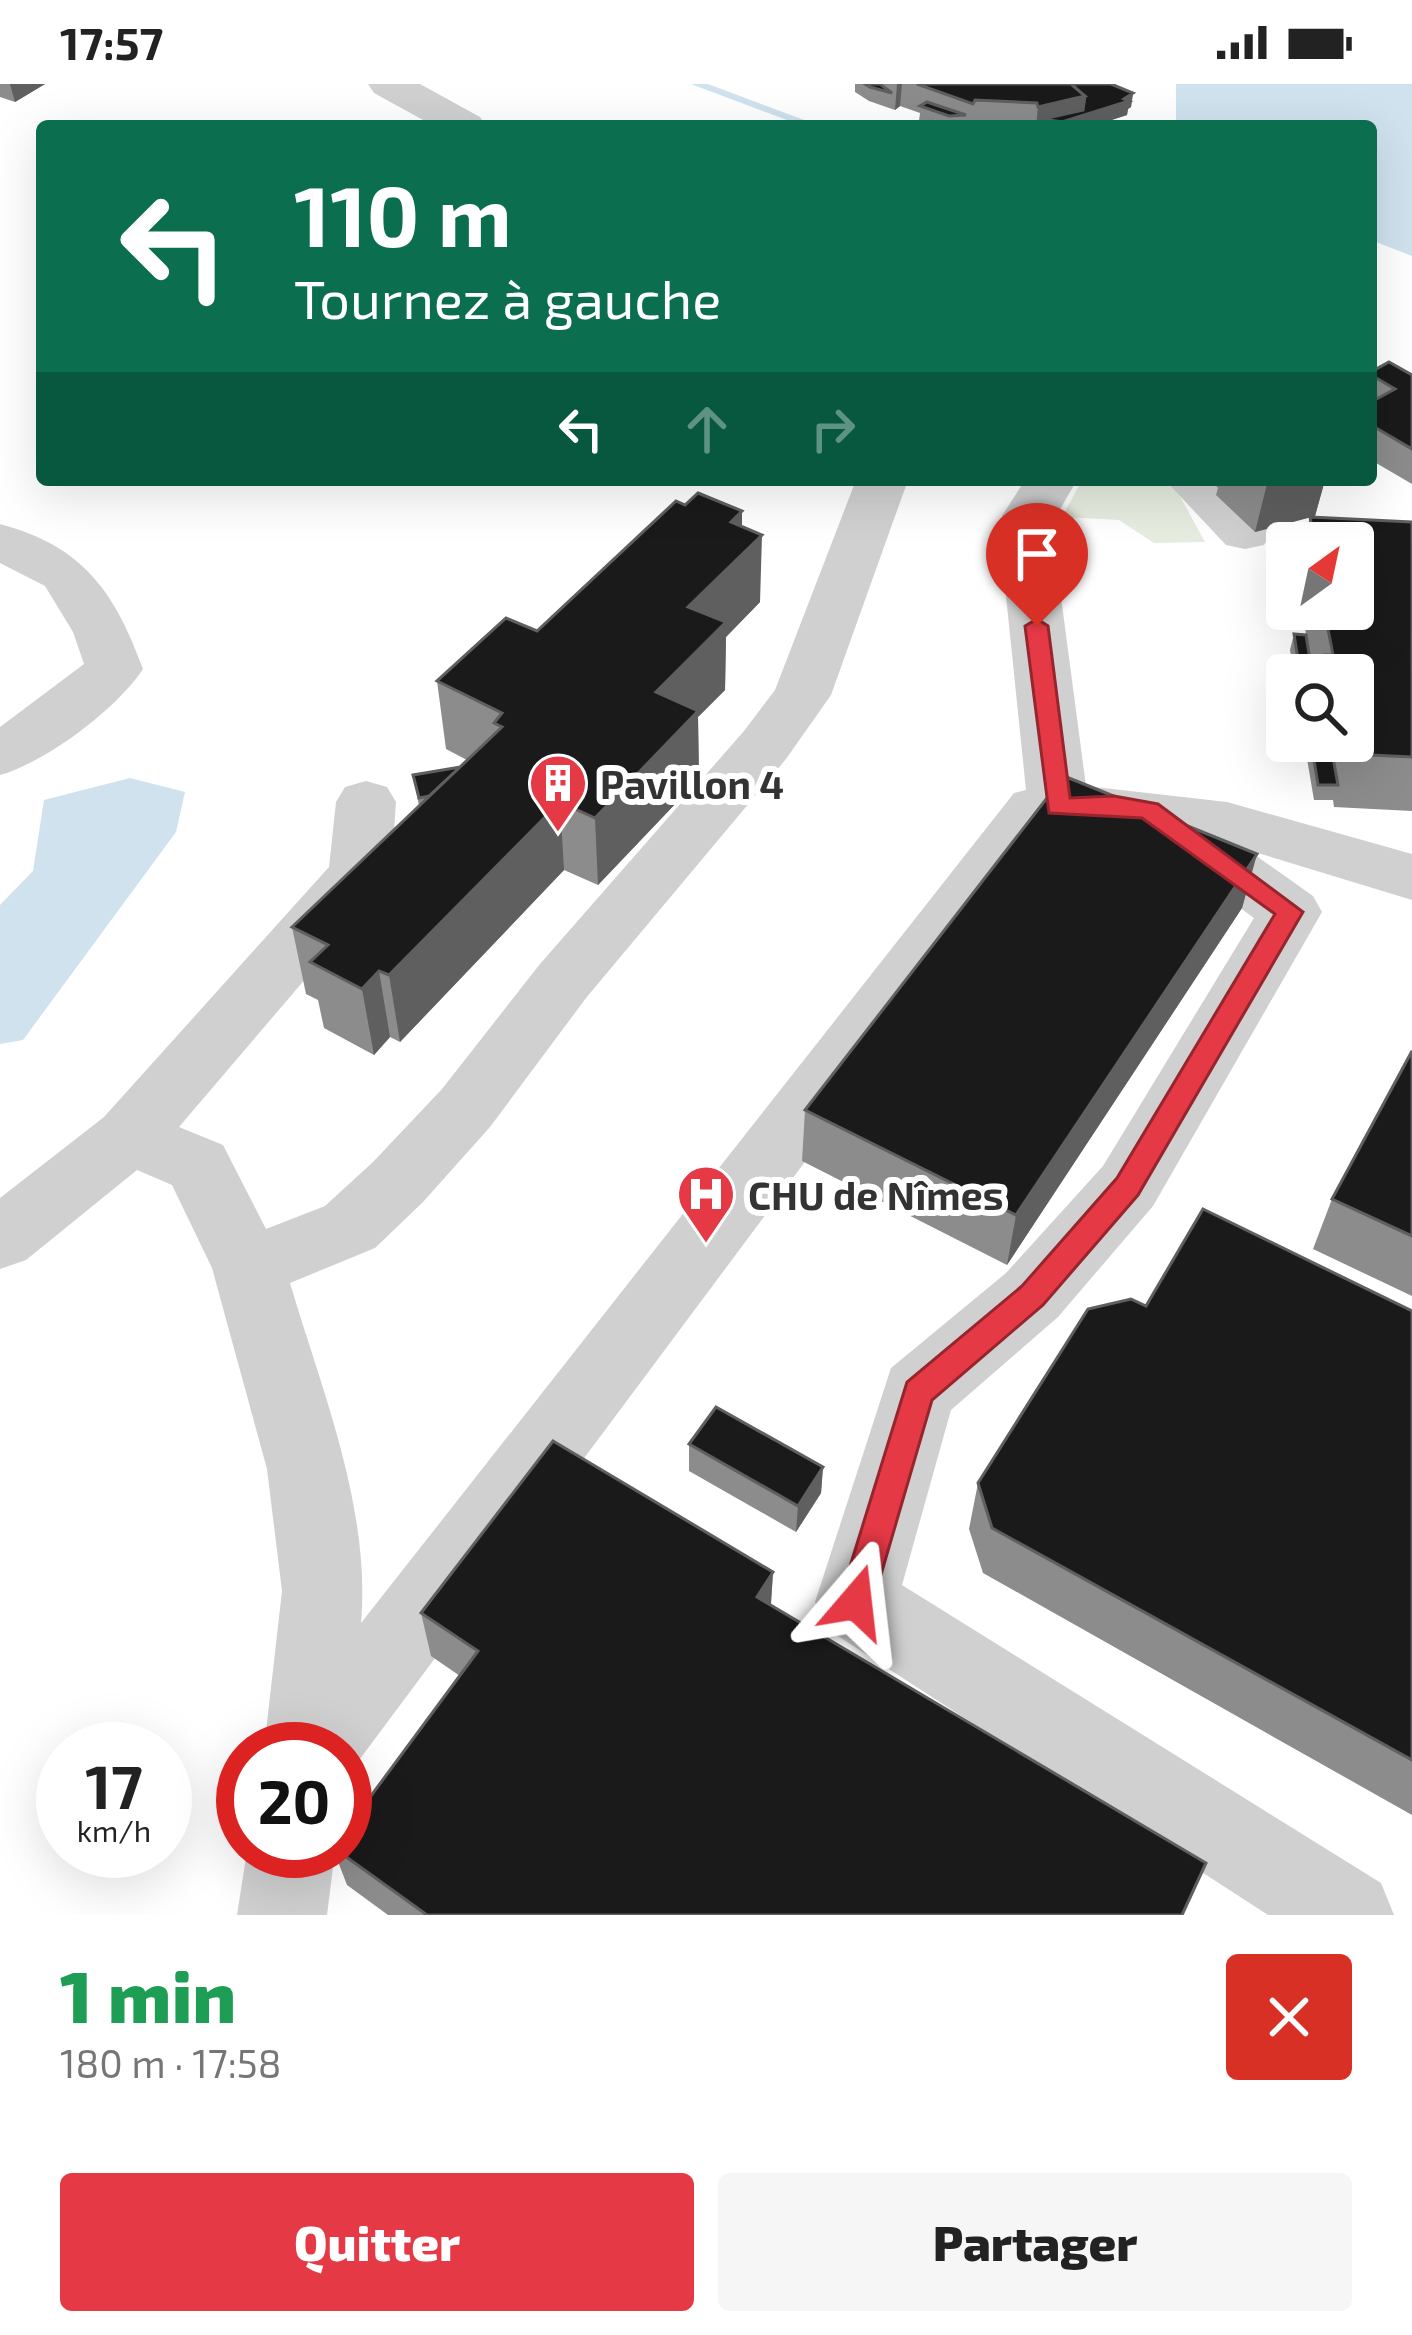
<!DOCTYPE html>
<html lang="fr">
<meta charset="utf-8">
<style>
:root{--surface:#fff;--page:#f6f6f6;--text:#222;--muted:#767676;--accent:#e63946}
body{margin:0;font-family:"Exo 2",sans-serif;background:var(--page);color:var(--text);height:100vh;display:flex;flex-direction:column;font-size:45px;white-space:nowrap}
*{box-sizing:border-box;margin:0}
p{font-size:39px;color:var(--muted)}
.icon{flex:none;width:66px;height:66px;fill:none;stroke:currentColor;stroke-width:2;stroke-linecap:round;stroke-linejoin:round}
.map{position:relative;height:1831px;overflow:hidden}
.details{display:flex;flex-direction:column;background:var(--surface);flex:1}
.details>*{flex:none}
.banner{position:absolute;left:36px;top:36px;width:1341px;height:366px;border-radius:12px;box-shadow:0 12px 48px #0002;background:#0b6e4f;color:#fff;overflow:hidden}
.needle{width:78px;rotate:33deg}
.controls{position:absolute;left:1266px;top:438px;display:grid;gap:24px}
.controls a{display:grid;place-items:center;width:108px;height:108px;border-radius:12px;background:var(--surface);box-shadow:0 12px 48px #0002;font-size:60px}
.speed{position:absolute;left:36px;top:1638px;display:flex;gap:24px;font-size:60px;font-weight:700;text-align:center}
.speed>*{display:grid;place-content:center;width:156px;height:156px;border-radius:50%;background:var(--surface);box-shadow:0 12px 48px #0002;line-height:1}
.speed small{font-size:30px;font-weight:400}
.speed .limit{border:18px solid #d22;background:#fff;color:#111}
.pin{position:absolute;display:grid;place-items:center;width:102px;height:102px;color:#fff;margin:-123px -51px;border-radius:50% 50% 50% 0;rotate:-45deg;box-shadow:0 0 12px #0007}
.pin .icon{rotate:45deg}
.me{position:absolute;width:132px;margin:-66px;rotate:17deg;stroke-linejoin:round;filter:drop-shadow(0 0 9px #0008)}
.turn{display:flex;align-items:center;gap:42px;height:252px;padding:0 60px;font-size:54px}
.turn .icon{width:156px;height:156px;stroke-width:2.5}
.turn b{display:block;font-size:84px;line-height:102px}
.lanes{display:flex;align-items:center;height:114px;padding:0 60px;background:#0003;justify-content:center;gap:60px;direction:ltr}
.lanes .off{opacity:.35}
.round{display:grid;place-items:center;flex:none;width:126px;height:126px;border-radius:12px;background:var(--page)}
.summary{display:flex;align-items:center;justify-content:space-between;height:204px;padding:0 60px}
h1{font-size:72px;font-weight:800;line-height:90px;color:#1e9e55}
.primary-button{display:flex;gap:24px;margin-top:auto;padding:24px 60px}
.primary-button a{flex:1;height:138px;border-radius:12px;background:var(--accent);color:#fff;font-size:48px;font-weight:800;line-height:138px;text-align:center}
.primary-button a+a{background:var(--page);color:var(--text)}
.status{display:flex;justify-content:space-between;align-items:center;height:84px;padding:0 60px;background:var(--surface);direction:ltr}
.status svg{height:33px;fill:currentColor}
.map>svg:first-child{display:block}
.green{fill:#e6ecdf}
.water{fill:#cfe2ee}
.lines{fill:none;stroke-linecap:round;stroke-linejoin:round}
.stream{fill:#cfe2ee;fill-rule:evenodd}
.minor{fill:#d0d0d0;fill-rule:evenodd}
.wall{fill:#8c8c8c}
.shaded-wall{fill:#5f5f5f}
.building{fill:#1a1a1a;stroke:#5f5f5f;stroke-width:3}
.route{fill:#e63946;stroke:#96252e;stroke-width:3}
.labels{text-anchor:middle;dominant-baseline:central;stroke-width:12;stroke-linejoin:round;paint-order:stroke}
.poi-label{font-size:39px;font-weight:bold;fill:#333;stroke:#fff;text-anchor:start}
</style>
<div class="status"><b>17:57</b><svg viewBox="0 0 49 12"><path d="M0 12V9h3v3zM5 12V6h3v6zM10 12V3h3v9zM15 12V0h3v12zM26 1h20v11H26zM47 4h2v5h-2z"/></svg></div>
<div class="map">
<svg width="1412" height="1831" viewBox="0 0 1412 1831">
<rect width="100%" height="100%" fill="#fff"/>
<!-- green -->
<path class="green" d="M1082,396H1171L1205,458L1154,459L1119,436L1062,433Z"/>
<!-- water -->
<path class="water" d="M1176,0H1412V172L1371,156V42H1176Z
M130,694L185,708L176,748L23,956L0,960V821L33,787L44,716Z"/>
<g class="lines">
<!-- stream -->
<path class="stream" d="M691,0H708L820,42H803Z"/>
<!-- minor -->
<path class="minor" d="M368,0H420L480,33L486,42H434L374,9Z
M856,396H908L831,611L786,675L586,914L490,1043L423,1118L375,1164L290,1199C322,1307 371,1425 361,1539L1014,709L1026,706L1003,483L1002,432L1025,396H1077L1056,432L1057,483L1086,702L1227,718L1412,770V816L1248,766L1313,812L1322,828L1153,1122L1058,1233L951,1326L902,1501L1381,1799L1394,1831H1268L827,1545L815,1518L891,1284L1006,1189L1103,1082L1254,834L1154,761L1147,749L1053,745L345,1695V1665H264L282,1507L267,1385L212,1184L172,1101L137,1086L26,1176L0,1185V1114L104,1033L329,783L336,718L345,703L366,697L387,703L396,718L391,789L382,805L179,1043L223,1061L266,1145L325,1122L373,1078L442,1005L540,880L744,647L775,606Z
M1165,396H1221L1272,449L1264,461L1245,465L1226,461Z
M0,440C83,462 115,508 143,585C117,625 46,678 0,691V643L84,580L73,548L45,502L0,479Z
M247,1767H335L327,1831H237Z"/>
</g>
<!-- wall -->
<path class="wall" d="M0,0H45L15,18L0,13Z
M855,0H1116L1115,2L1133,9L1131,23L1128,25L1127,31L1093,42H935L919,37L920,29L900,22L895,26L869,17L855,8Z
M1371,288L1412,291V400L1371,376Z
M1211,396H1325L1315,432L1255,448L1216,411L1218,404Z
M685,421L742,427V443L760,518L726,553L725,606L698,633L699,695L598,801L564,786L400,958L390,953L374,971L324,944L318,916L306,910L292,843L419,722L413,691L460,683L467,676L446,665L437,597L537,547Z
M1310,433L1412,438V727L1334,723L1333,716H1314L1304,657H1353V591H1294L1290,566L1294,550L1306,551L1303,525H1353V459H1303Z
M1257,770L1242,824L1007,1181L802,1077L805,1026Z
M1412,967V1212L1313,1165L1332,1115Z
M1146,1222L1412,1227V1731L983,1489L969,1445L978,1399Z
M689,1360L823,1383L821,1409L796,1448L689,1387Z
M773,1488L771,1521L1182,1831H388L347,1801L334,1767H345L460,1592L431,1572L421,1529Z"/>
<!-- shaded-wall -->
<path class="shaded-wall" d="M10,0H45L15,18Z
M897,0H902L900,22L895,26Z
M1133,9L1131,23L1128,25L1127,31L1093,42H1061L1062,38L1043,35L1042,42H1036L1038,23L1085,12L1124,15Z
M1268,396H1325L1315,432L1255,448Z
M742,427V470L762,451L760,518L726,553L725,606L698,633L699,695L598,801L595,734L656,608L688,523L731,438Z
M560,718L564,786L400,958L389,891Z
M1257,770L1242,824L1007,1181L1016,1131Z
M379,887L390,953L374,971L362,905Z
M823,1383L821,1409L796,1448L798,1422Z
M773,1488L770,1532L757,1513Z"/>
<!-- building -->
<path class="building" d="M865,0H880L892,9L870,3Z
M917,0H1071L1085,12L1038,23L1037,19L975,16L973,20Z
M1071,0H1111L1133,9L1124,15L1129,17L1062,38L1043,35L1083,26L1085,12Z
M927,18L966,31L949,32L920,22Z
M1389,278L1412,291V365L1371,341V318L1395,305L1371,291V288Z
M698,409L742,427L731,438L762,451L688,523L726,538L656,608L698,627L595,734L560,718L389,891L379,887L362,905L310,878L328,861L292,843L502,643L494,639L502,629L437,597L506,534L537,547L676,417L685,421Z
M1310,433L1412,438V673L1350,670L1348,657H1353V591H1329L1325,571H1333L1328,545L1322,544L1318,525H1353V459H1315Z
M1294,550L1306,551L1311,582H1299Z
M1311,657H1330L1338,701H1318Z
M460,683L429,712L419,714L413,691Z
M1064,692L1257,770L1016,1131L805,1026Z
M1412,967V1152L1332,1115Z
M1203,1125L1412,1227V1676L992,1444L978,1399L1088,1225L1131,1215L1146,1222Z
M716,1323L823,1383L798,1422L689,1360Z
M553,1357L773,1488L757,1513L1206,1779L1182,1831H427L338,1767H345V1747L478,1567L421,1529Z"/>
<!-- route -->
<path class="route" d="M1037,535L1048,542L1070,714L1114,712L1158,720L1303,828L1138,1111L1043,1221L932,1316L873,1518L868,1529L856,1534L844,1529L839,1518L907,1298L1022,1202L1117,1094L1275,830L1142,734L1049,729L1025,542Z"/>
<!-- icons -->
<defs>
<g id="building-pin" transform="scale(3)"><path d="M0 17L-7.5 6A9.5 9.5 0 1 1 7.5 6Z" fill="#e63946" stroke="#fff"/><path d="M-4-6H4V6H1V3H-1V6H-4ZM-2.5-4.3h1.7v1.8h-1.7ZM.8-4.3h1.7v1.8H.8ZM-2.5-1h1.7V.8h-1.7ZM.8-1h1.7V.8H.8Z" fill="#fff"/></g>
<g id="hospital-pin" transform="scale(3)"><path d="M0 17L-7.5 6A9.5 9.5 0 1 1 7.5 6Z" fill="#e63946" stroke="#fff"/><path d="M-5-5h3v3.5h4V-5h3V5h-3V1.5h-4V5h-3Z" fill="#fff"/></g>
</defs>
<g fill-rule="evenodd">
<use href="#building-pin" x="558" y="699"/>
<use href="#hospital-pin" x="706" y="1110"/>
</g>
<g class="labels">
<!-- poi labels -->
<g class="poi-label">
<text x="600" y="699">Pavillon 4</text>
<text x="748" y="1110">CHU de Nîmes</text>
</g>
</g>
</svg>
<div class="controls">
<a><svg class="needle" viewBox="-14 -14 28 28"><path d="M0-13l5 13h-10z" fill="#e53935"/><path d="M0 13l5-13h-10z" fill="#767676"/></svg></a>
<a><svg class="icon" aria-label="search" viewBox="0 0 24 24"><circle cx="10" cy="10" r="6"/><path d="M15 15l6 6"/></svg></a>
</div>
<div class="speed"><div>17<small>km/h</small></div><div class="limit">20</div></div>
<div class="pin" style="left:1037px;top:542px;background:#d93025"><svg class="icon" aria-label="arrive" viewBox="0 0 24 24"><path d="M6 21V4h12l-3 4 3 4H6"/></svg></div>
<svg class="me" style="left:856px;top:1518px" viewBox="-20 -20 40 40"><path d="M0-17L14 15 0 8-14 15z" fill="#e63946" stroke="#fff" stroke-width="4"/></svg>
<div class="banner">
<div class="turn"><svg class="icon" aria-label="left" viewBox="0 0 24 24"><path d="M17 20v-9H6M10 6l-5 5 5 5"/></svg><div><b>110 m</b>Tournez à gauche</div></div>
<div class="lanes"><svg class="icon" aria-label="left" viewBox="0 0 24 24"><path d="M17 20v-9H6M10 6l-5 5 5 5"/></svg><svg class="icon off" aria-label="ahead" viewBox="0 0 24 24"><path d="M12 20V5M6 11l6-6 6 6"/></svg><svg class="icon off" aria-label="right" viewBox="0 0 24 24"><path d="M7 20v-9h11M14 6l5 5-5 5"/></svg></div>
</div>
</div>
<section class="details">
<div class="summary"><div><h1>1 min</h1><p>180 m · 17:58</p></div><a class="round" style="background:#d93025;color:#fff"><svg class="icon" aria-label="close" viewBox="0 0 24 24"><path d="M6 6l12 12M18 6L6 18"/></svg></a></div>
<div class="primary-button"><a>Quitter</a><a>Partager</a></div>
</section>
